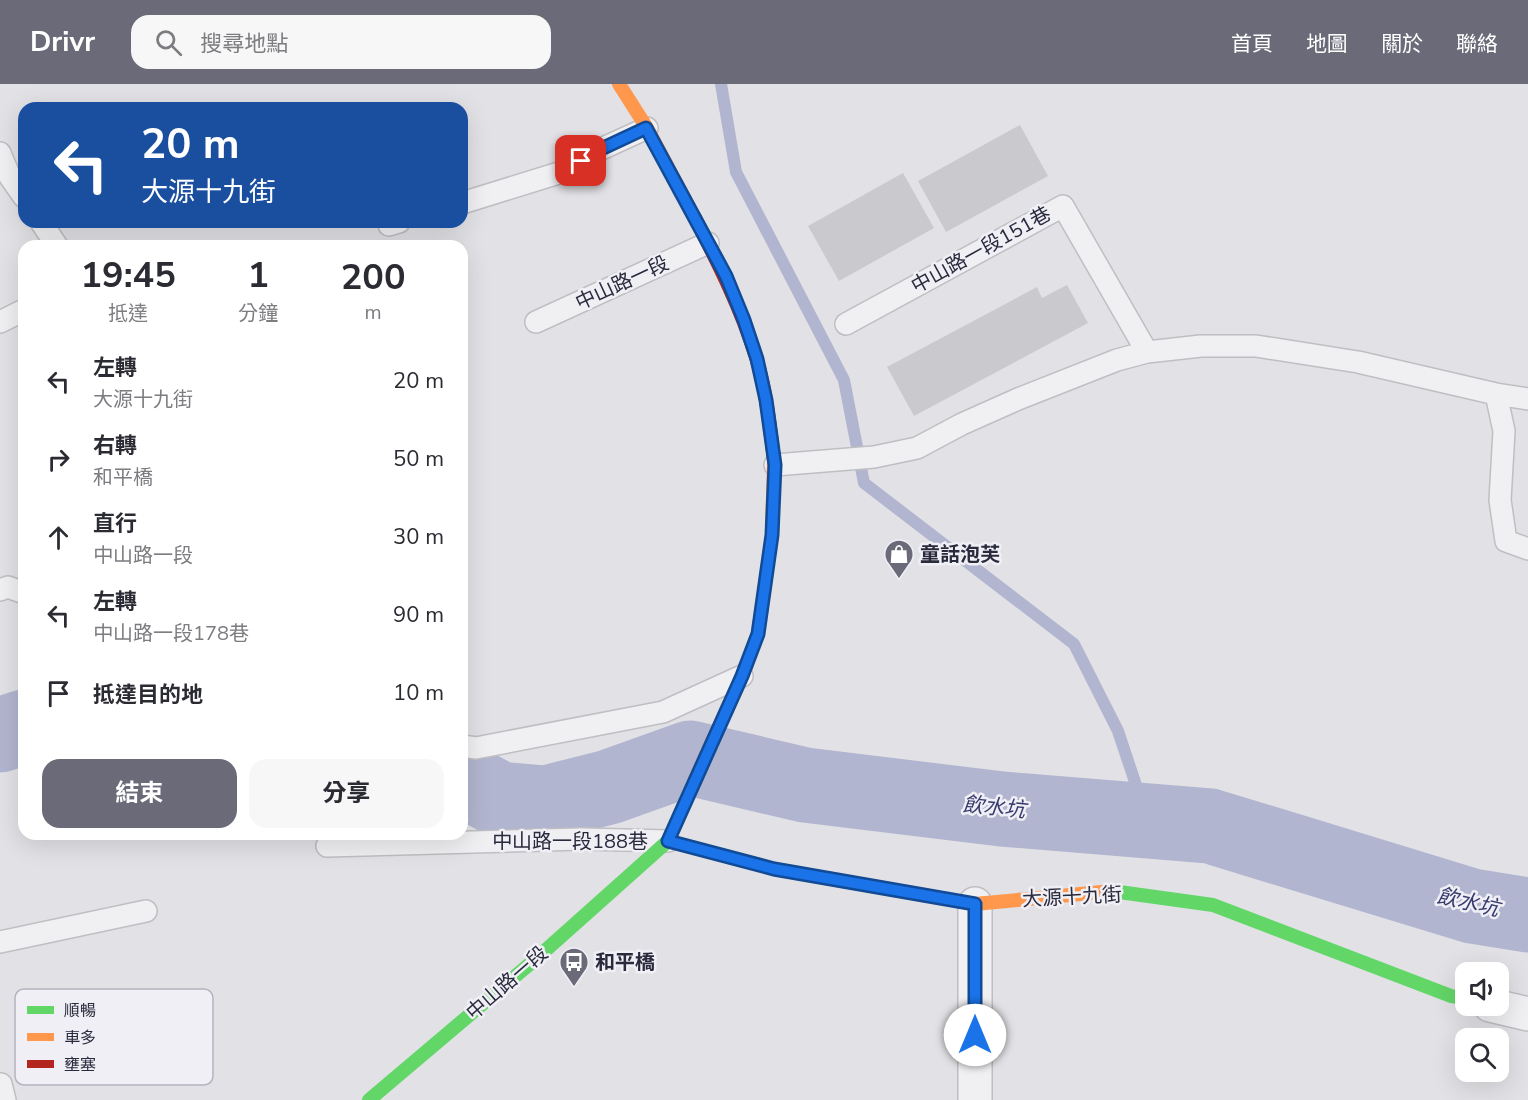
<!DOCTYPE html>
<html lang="zh-TW">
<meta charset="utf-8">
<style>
:root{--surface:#fff;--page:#f7f7f7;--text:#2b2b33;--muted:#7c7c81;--accent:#6a6a78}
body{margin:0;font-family:"Nunito Sans","Noto Sans TC",sans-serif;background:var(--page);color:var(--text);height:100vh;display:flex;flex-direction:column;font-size:22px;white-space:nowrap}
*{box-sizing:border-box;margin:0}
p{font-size:20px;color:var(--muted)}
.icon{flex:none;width:33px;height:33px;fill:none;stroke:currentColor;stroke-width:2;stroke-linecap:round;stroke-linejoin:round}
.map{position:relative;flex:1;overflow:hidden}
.sheet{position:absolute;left:18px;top:156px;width:450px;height:600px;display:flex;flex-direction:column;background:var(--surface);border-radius:18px;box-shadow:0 6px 24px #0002}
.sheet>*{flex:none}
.top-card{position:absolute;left:18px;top:18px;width:450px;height:126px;border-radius:18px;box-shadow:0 6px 24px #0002;background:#1a4fa0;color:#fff;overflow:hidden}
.controls{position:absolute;left:1455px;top:878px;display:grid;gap:12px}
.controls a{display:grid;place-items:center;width:54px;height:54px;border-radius:12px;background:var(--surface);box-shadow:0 6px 24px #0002;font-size:30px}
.pin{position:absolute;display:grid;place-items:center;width:51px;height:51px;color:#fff;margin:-26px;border-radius:12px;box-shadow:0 3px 9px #0006}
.me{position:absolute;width:66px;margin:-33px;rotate:0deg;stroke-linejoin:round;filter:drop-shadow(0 0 4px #0008)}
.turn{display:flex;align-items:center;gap:21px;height:126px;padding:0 24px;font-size:27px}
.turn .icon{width:78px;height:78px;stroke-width:2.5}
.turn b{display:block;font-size:42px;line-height:51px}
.eta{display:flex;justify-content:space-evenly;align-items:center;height:102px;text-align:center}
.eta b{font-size:36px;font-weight:700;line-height:42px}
.button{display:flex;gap:12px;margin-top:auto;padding:12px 24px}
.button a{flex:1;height:69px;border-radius:18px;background:var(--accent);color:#fff;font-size:24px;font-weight:700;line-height:69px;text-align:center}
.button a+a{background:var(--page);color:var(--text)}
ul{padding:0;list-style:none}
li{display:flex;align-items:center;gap:18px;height:78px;padding:0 24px}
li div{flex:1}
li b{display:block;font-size:22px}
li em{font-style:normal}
header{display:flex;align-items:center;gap:36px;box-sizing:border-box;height:84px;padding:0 30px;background:var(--accent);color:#fff}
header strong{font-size:28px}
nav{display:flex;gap:33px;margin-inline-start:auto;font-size:21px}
.search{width:420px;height:54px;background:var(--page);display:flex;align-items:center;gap:15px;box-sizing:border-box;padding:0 21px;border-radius:18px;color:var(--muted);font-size:22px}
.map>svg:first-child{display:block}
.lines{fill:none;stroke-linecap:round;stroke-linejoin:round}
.stream{stroke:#b2b5cf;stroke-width:12}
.river{stroke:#b2b5cf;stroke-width:75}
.building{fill:#c9c9ce}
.lane-casing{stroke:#bfbfc3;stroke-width:24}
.street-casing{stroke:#bfbfc3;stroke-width:36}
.lane{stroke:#f0f0f3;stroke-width:21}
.street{stroke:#f0f0f3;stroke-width:33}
.fast{stroke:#63d668;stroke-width:14}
.slow{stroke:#ff974d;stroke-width:14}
.jam{stroke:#b3261e;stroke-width:14}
.route-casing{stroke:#114b97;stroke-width:15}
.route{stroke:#1a73e8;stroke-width:10}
.labels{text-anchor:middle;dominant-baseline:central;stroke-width:5;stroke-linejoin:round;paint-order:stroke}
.street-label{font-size:20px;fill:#2a2a3d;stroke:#efeff5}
.poi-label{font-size:20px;font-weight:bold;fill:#2a2a3d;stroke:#efeff5;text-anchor:start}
.water-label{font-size:21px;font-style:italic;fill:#373b6e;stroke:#efeff5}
.key{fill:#efeff5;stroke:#b4b4be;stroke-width:1.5}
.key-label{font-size:16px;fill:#2a2a3d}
</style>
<header>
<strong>Drivr</strong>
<div class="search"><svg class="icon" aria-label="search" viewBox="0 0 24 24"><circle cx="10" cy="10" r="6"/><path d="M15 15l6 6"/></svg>搜尋地點</div>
<nav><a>首頁</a><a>地圖</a><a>關於</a><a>聯絡</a></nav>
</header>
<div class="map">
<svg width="1528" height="1016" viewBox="0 0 1528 1016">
<rect width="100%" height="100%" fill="#e2e2e6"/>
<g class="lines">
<!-- stream -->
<path class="stream" d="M721,0L736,88L844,296L864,399L1074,560L1118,647L1148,737"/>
<!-- river -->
<path class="river" d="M0,651L24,643
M462,701L475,702L499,715L546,719L609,703L690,674L805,701L1002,725L1210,742L1472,822L1528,831"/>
</g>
<!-- building -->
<path class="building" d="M1020,41L1048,92L946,148L918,97Z
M903,89L934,144L839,197L808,142Z
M1067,201L1088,239L914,332L887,283L1037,203L1042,214Z"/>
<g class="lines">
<!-- lane casing -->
<g class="lane-casing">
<path id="lane" d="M0,69L10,93L24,113
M462,119L562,88L599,66L647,44
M41,138L57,162
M389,141L399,138
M0,238L24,226
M536,238L708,159
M846,240L1063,122L1147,268
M1496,310L1504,347L1500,416L1506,457L1528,465
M775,381L874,373L917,364L962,340L1018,315L1117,276L1147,268L1201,262H1256L1358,278L1496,310L1528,315
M0,506L8,503L24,509
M462,662L476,664L663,628L742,592
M327,762L581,755L668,757
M0,858L146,827
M1,1000L5,1016"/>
</g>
<!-- street casing -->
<g class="street-casing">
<path id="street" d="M1490,921L1528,930
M975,1016V820"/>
</g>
<!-- lane -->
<use href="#lane" class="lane"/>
<!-- street -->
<use href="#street" class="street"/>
<!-- fast -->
<path class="fast" d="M1112,807L1213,821L1451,912L1466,915
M369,1016L538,873L668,757L695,696"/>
<!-- slow -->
<path class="slow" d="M619,0L647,44L695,134
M695,696L742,592L758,550L772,451L774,376
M668,757L774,785L975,820L1112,807"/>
<!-- jam -->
<path class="jam" d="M695,134C718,179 741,224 756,273C766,306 770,342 774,376"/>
</g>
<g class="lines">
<!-- route casing -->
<g class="route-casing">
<path id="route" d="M581,77L599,66L646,44L726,192L744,236L757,275L766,316L775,381L772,451L758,550L742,592L668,757L774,785L975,820V951"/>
</g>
<!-- route -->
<use href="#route" class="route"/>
</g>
<!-- icons -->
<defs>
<g id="shop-pin" transform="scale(1.5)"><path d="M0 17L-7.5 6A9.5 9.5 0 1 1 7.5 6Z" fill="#6a6a78" stroke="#efeff5"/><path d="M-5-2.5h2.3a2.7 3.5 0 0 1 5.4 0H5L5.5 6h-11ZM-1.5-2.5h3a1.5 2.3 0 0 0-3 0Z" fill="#fff"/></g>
<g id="bus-pin" transform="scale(1.5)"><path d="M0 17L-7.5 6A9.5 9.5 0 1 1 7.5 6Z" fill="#6a6a78" stroke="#efeff5"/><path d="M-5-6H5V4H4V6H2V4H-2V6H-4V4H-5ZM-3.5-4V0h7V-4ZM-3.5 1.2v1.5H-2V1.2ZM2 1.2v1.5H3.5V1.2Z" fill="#fff"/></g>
</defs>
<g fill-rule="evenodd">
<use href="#shop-pin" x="899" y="470"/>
<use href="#bus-pin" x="574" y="878"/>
</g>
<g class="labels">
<!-- street labels -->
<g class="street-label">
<text transform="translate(981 166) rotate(-29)">中山路一段151巷</text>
<text transform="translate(622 199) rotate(-25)">中山路一段</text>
<text x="570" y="757">中山路一段188巷</text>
<text transform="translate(1072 813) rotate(-3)">大源十九街</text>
<text transform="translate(507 899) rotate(-41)">中山路一段</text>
</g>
<!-- poi labels -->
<g class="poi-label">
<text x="920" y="470">童話泡芙</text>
<text x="595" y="878">和平橋</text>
</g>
<!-- water labels -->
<g class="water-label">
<text transform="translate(994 723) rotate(6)">飲水坑</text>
<text transform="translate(1468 818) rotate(13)">飲水坑</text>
</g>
</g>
<!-- legend -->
<rect x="15" y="905" width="198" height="96" rx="9" class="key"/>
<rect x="27" y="922" width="27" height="8" fill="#63d668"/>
<rect x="27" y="949" width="27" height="8" fill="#ff974d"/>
<rect x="27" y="976" width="27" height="8" fill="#b3261e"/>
<g class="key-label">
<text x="64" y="932">順暢</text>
<text x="64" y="959">車多</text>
<text x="64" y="986">壅塞</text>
</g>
</svg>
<div class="controls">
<a><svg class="icon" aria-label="sound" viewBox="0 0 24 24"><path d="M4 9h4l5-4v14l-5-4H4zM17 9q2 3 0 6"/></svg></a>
<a><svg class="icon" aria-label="search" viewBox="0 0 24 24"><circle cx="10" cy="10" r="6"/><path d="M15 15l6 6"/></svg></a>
</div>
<div class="pin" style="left:581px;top:77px;background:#d93025"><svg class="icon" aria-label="arrive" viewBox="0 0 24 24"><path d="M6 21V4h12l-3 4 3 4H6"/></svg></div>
<svg class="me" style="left:975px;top:951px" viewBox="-20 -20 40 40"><circle r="19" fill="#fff"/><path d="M0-13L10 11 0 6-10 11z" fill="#1a73e8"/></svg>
<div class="top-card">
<div class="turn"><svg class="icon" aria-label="left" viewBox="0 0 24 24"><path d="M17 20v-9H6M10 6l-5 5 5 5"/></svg><div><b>20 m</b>大源十九街</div></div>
</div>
<section class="sheet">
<div class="eta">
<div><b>19:45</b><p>抵達</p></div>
<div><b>1</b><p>分鐘</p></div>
<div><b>200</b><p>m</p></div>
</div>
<ul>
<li><svg class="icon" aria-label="left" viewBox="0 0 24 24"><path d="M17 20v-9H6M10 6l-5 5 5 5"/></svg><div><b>左轉</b><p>大源十九街</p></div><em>20 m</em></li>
<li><svg class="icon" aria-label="right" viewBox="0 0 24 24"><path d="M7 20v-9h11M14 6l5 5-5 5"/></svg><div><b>右轉</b><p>和平橋</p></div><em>50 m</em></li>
<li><svg class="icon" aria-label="ahead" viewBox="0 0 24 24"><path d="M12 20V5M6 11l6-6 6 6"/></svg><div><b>直行</b><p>中山路一段</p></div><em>30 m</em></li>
<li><svg class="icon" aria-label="left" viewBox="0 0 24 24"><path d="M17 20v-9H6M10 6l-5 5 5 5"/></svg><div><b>左轉</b><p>中山路一段178巷</p></div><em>90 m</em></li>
<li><svg class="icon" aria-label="arrive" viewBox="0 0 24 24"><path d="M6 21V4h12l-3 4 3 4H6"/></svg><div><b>抵達目的地</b></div><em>10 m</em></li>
</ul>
<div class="button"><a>結束</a><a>分享</a></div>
</section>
</div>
